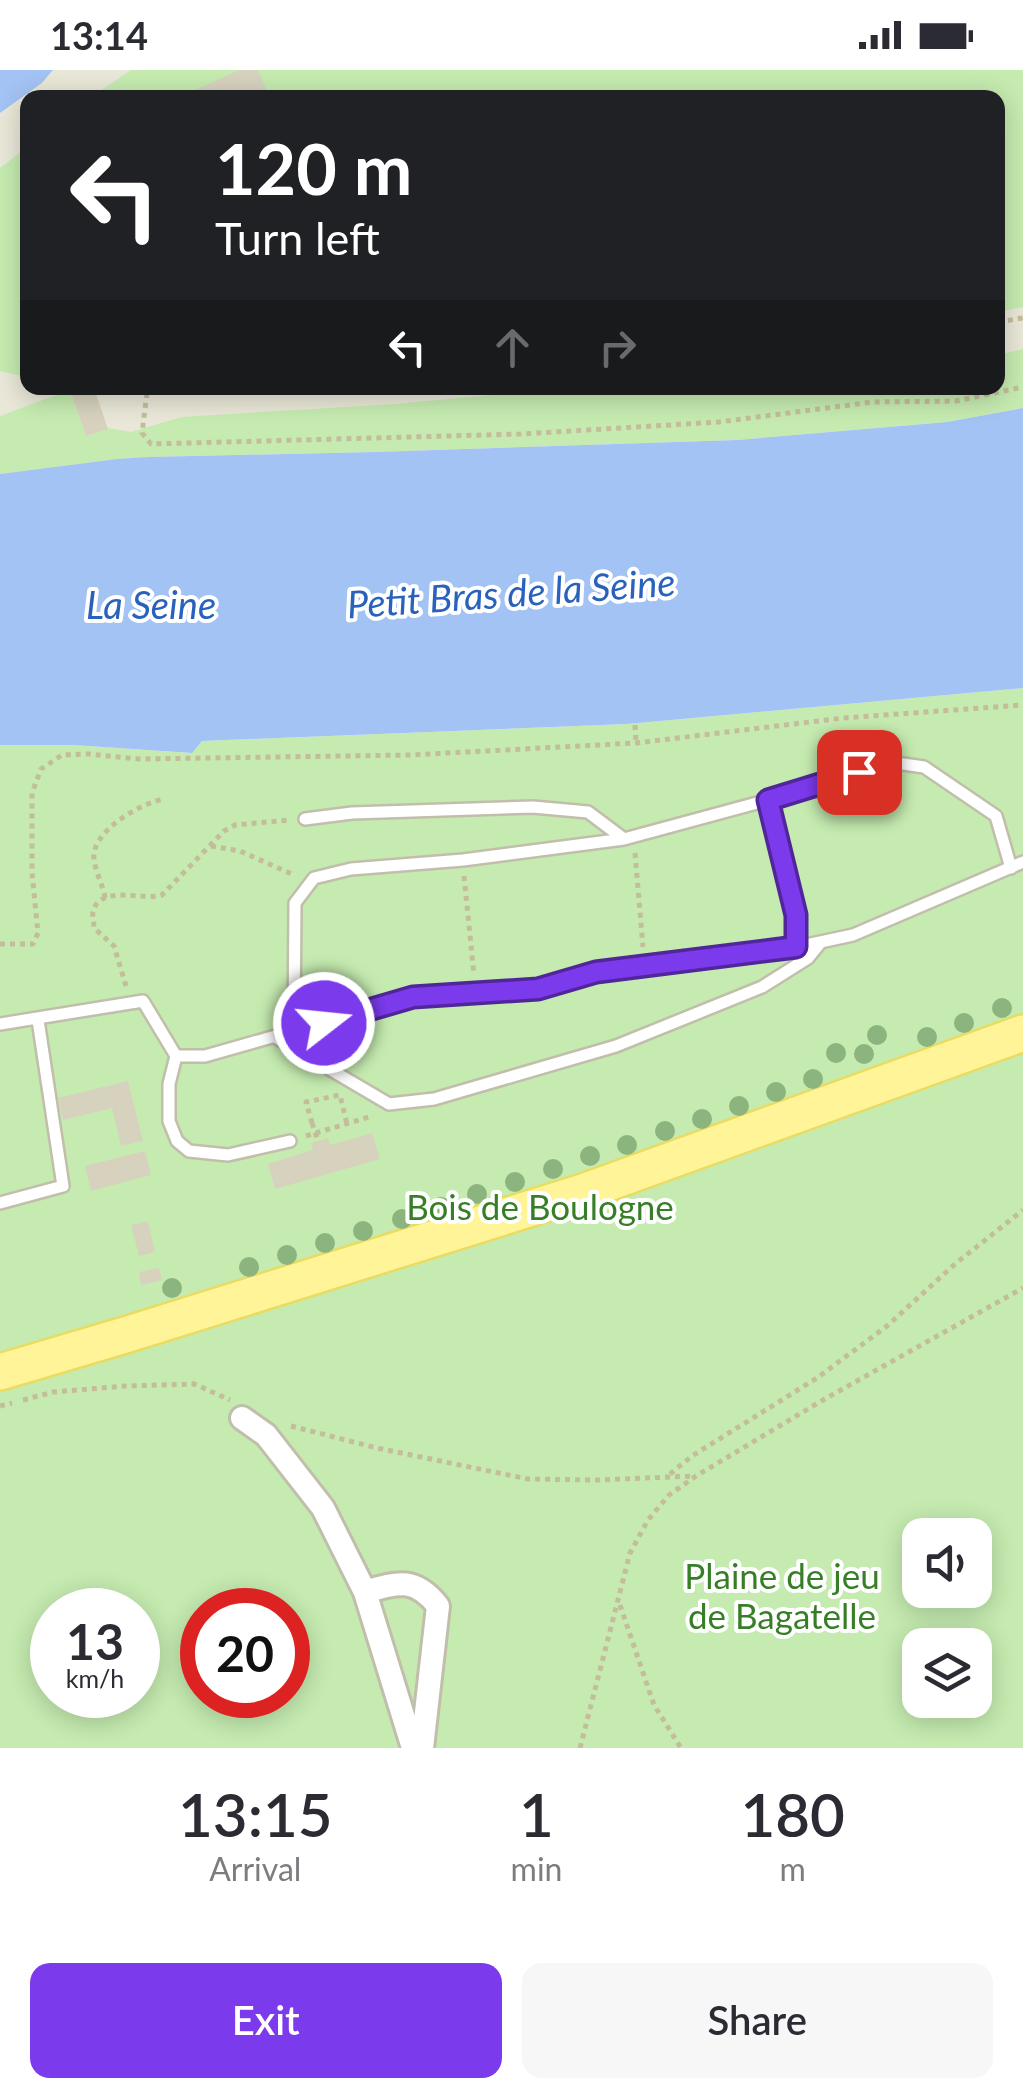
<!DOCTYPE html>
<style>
:root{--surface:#fff;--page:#f7f7f7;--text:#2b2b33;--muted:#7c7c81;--accent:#7c3aed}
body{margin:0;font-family:Lato,sans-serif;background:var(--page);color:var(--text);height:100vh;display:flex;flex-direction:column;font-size:38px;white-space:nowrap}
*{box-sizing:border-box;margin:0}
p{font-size:32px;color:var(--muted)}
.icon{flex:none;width:55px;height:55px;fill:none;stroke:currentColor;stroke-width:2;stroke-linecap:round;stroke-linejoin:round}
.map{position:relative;height:1678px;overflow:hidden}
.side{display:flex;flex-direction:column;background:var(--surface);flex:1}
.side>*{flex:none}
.hud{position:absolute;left:20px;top:20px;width:985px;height:305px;border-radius:20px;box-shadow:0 5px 25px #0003;background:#202124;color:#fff;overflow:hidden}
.buttons{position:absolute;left:902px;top:1448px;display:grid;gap:20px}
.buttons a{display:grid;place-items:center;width:90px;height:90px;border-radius:20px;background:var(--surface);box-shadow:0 5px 25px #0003;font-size:50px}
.speed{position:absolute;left:30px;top:1518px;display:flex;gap:20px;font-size:50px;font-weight:700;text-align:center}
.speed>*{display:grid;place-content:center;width:130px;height:130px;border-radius:50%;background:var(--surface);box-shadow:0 5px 25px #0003;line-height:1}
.speed small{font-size:25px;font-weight:400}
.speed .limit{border:15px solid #d22;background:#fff;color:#111}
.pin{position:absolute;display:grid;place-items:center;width:85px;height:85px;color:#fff;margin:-42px;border-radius:20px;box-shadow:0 5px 15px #0006}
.me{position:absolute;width:110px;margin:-55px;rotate:74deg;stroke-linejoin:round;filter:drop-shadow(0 0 8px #0008)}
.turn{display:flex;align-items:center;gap:35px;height:210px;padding:0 30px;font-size:45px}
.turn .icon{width:130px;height:130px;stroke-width:2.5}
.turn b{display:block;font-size:70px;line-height:85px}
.lanes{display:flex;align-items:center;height:95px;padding:0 30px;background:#0003;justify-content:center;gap:50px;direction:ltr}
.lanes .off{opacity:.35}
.eta{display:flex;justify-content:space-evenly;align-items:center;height:170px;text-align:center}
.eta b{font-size:60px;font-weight:600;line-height:70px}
.button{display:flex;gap:20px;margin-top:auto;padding:20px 30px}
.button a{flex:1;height:115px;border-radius:20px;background:var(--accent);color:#fff;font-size:40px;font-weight:600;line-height:115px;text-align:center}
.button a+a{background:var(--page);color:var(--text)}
.status{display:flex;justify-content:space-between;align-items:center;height:70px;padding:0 50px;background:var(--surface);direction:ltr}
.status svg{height:28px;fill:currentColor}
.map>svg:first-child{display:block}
.residential{fill:#e9e7d7;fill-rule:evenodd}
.green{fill:#c5ebb0;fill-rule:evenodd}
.water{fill:#a3c3f4}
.building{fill:#d7d2be}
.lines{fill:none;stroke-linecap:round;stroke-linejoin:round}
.lane-casing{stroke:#c1beab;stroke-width:16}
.street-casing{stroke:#c1beab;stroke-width:28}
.primary-casing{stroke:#eadb62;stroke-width:40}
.path{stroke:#c4bd9b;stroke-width:5;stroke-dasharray:5 5;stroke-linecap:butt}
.lane{stroke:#fff;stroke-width:11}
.street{stroke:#fff;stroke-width:22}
.primary{stroke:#fff598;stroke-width:35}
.path-bridge{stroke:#c4bd9b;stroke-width:5;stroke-dasharray:5 5;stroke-linecap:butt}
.tree{fill:#8cb47e}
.route-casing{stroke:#51269a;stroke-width:25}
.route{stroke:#7c3aed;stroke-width:18}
.labels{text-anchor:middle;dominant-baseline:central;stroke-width:8;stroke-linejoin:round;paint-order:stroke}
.park-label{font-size:35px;fill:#377f26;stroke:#fff}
.water-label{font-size:38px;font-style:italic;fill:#2962bc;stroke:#fff}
</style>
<div class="status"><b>13:14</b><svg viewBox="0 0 49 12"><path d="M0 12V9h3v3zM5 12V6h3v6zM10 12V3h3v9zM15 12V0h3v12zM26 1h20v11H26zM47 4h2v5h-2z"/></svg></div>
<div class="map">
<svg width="1023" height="1678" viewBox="0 0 1023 1678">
<rect width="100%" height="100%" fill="#f5f4e9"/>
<!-- residential -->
<path class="residential" d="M53,0H1023V338L148,387L0,404V43L42,13ZM28,28H998V318H28Z"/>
<!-- green -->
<path class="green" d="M131,0H1023V237L998,242V28H90Z
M27,77V307L0,301V98Z
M1023,279V338L947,352L737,370L375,382L148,387L117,389L0,404V346L70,320L86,366L108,358L131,362L182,347L395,334L535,321L604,318H998V285Z
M1023,618V1678H0V675H73L191,683L202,671L627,654ZM920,1465H975V1520H920ZM52,1540H138V1625H52ZM202,1540H288V1625H202ZM920,1575H975V1630H920Z"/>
<!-- water -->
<path class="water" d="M0,0H53L42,13L0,43Z
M1023,338V618L627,654L202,671L192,683L73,675H0V404L117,389L148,387L375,382L737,370L947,352Z"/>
<!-- building -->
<path class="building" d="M239,0H258L270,28H178Z
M78,318H94L108,359L86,366L70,320Z
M128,1011L143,1071L121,1076L112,1038L63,1050L58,1028Z
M372,1063L380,1089L275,1119L268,1094L313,1080L311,1073L318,1071L328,1068L330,1075Z
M145,1081L151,1105L91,1121L85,1096Z
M148,1151L155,1182L139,1186L131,1155Z
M159,1198L162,1210L141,1215L139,1202Z"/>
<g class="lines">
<!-- lane casing -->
<g class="lane-casing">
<path id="lane" d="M768,730L795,845L797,877
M305,749L352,743L533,737L588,742L624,769
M0,954L143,931L176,986H205L413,927L538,919L596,902L637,895L714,889L797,877L853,865L1023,792
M294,962L295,833L314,808L351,799L463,790L624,769L768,730L889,692L924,697L996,746L1011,798
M275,967L389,1034L434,1029L616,976L762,917L808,888L821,872
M176,986L169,1014V1051L177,1071L189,1081L228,1085L290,1071
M0,1133L63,1116L38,950"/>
</g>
<!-- street casing -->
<g class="street-casing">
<path id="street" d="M242,1348L266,1365L323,1438L365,1522L413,1678
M365,1522C399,1512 415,1507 438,1536L422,1678"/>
</g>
<!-- primary casing -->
<g class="primary-casing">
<path id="primary" d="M0,1302L125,1265L583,1122L1023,963"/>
</g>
<!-- path -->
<path class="path" d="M998,252L1023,248
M147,323L142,363L151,374L521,364L719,352L873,332L956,331L1023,317
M635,655L636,673
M211,776L240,781L294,805
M635,783L643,877
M464,806L474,905
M105,828C103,815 95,801 94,789C91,761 141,733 164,729
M0,874H33L38,863L32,803V723L41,699L62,685L89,684L139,689L410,685L636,673L843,648L1023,635
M126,916L114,876L94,858C94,852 92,846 93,841C101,814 143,831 162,825L224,761L235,755L289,750
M312,1053L306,1032L340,1025L347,1054
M306,1066L372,1046
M192,1313L230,1330
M23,1330L53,1322L126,1316L195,1314
M0,1336L12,1333
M291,1356L377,1378L528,1409L598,1410L694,1406
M670,1404L692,1386L817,1308L887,1256L955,1194L1023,1140
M620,1535L654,1635L681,1678
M580,1678L630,1483L648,1450L669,1425L696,1406L823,1330L1023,1218"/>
<!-- lane -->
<use href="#lane" class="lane"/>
<!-- street -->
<use href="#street" class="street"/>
<!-- primary -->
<use href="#primary" class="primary"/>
<!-- path-bridge -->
<path class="path-bridge" d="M312,1053L318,1071"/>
</g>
<!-- trees -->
<g class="tree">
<circle cx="1002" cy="938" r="10"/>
<circle cx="964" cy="953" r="10"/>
<circle cx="877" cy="965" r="10"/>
<circle cx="927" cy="967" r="10"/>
<circle cx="836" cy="983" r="10"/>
<circle cx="864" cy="984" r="10"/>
<circle cx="813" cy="1009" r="10"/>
<circle cx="776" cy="1022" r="10"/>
<circle cx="739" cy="1036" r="10"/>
<circle cx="702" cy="1049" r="10"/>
<circle cx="665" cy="1061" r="10"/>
<circle cx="627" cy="1075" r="10"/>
<circle cx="590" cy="1086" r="10"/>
<circle cx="553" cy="1099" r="10"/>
<circle cx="515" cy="1112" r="10"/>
<circle cx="477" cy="1124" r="10"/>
<circle cx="441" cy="1137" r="10"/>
<circle cx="402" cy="1149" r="10"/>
<circle cx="363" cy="1161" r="10"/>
<circle cx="325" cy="1173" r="10"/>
<circle cx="287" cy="1185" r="10"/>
<circle cx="249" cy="1197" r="10"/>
<circle cx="172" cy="1218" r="10"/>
</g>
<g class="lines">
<!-- route casing -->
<g class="route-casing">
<path id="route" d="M324,953L413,927L538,919L596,902L796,877V845L768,730L859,702"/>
</g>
<!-- route -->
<use href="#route" class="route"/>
</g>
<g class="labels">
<!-- park labels -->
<g class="park-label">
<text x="540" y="1136">Bois de Boulogne</text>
<text x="782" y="1505">Plaine de jeu<tspan x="782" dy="40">de Bagatelle</tspan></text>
</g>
<!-- water labels -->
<g class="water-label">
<text transform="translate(511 522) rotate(-4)">Petit Bras de la Seine</text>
<text x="151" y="534">La Seine</text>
</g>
</g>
</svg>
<div class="buttons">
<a><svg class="icon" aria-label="sound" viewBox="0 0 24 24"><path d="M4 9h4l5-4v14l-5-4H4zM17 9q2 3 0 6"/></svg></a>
<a><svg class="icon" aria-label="layers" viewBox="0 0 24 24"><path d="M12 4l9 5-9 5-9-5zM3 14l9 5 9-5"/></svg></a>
</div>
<div class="speed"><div>13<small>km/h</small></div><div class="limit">20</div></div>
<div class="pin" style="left:859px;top:702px;background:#d93025"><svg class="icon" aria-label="arrive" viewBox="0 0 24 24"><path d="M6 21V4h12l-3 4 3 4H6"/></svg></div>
<svg class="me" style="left:324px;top:953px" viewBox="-20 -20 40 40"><circle r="17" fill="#7c3aed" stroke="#fff" stroke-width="3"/><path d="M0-11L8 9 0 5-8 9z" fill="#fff"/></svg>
<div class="hud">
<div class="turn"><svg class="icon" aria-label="left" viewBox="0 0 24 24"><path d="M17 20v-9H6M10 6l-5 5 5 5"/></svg><div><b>120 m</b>Turn left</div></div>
<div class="lanes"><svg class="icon" aria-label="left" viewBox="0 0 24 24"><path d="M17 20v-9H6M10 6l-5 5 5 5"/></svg><svg class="icon off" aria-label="ahead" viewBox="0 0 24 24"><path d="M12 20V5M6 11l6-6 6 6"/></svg><svg class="icon off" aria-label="right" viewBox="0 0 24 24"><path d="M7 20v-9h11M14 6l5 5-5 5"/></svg></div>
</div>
</div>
<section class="side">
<div class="eta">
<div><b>13:15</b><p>Arrival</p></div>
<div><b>1</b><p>min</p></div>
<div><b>180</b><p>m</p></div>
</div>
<div class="button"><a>Exit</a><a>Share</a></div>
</section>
